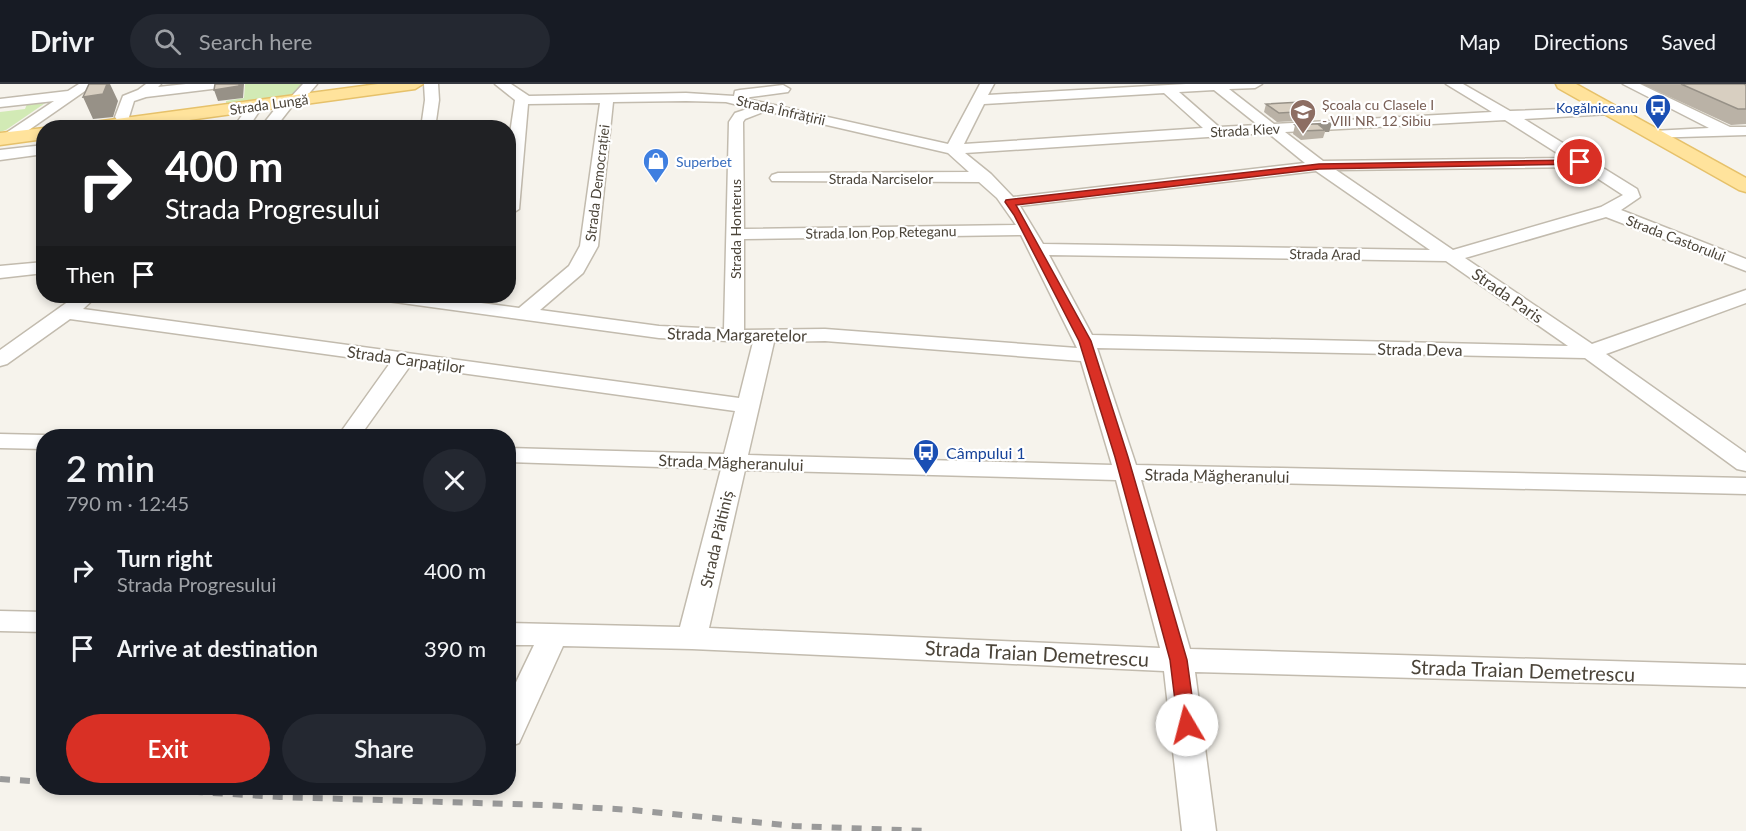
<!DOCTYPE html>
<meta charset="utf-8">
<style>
:root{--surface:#171b24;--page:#242831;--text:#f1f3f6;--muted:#9ea1a6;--line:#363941;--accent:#d93025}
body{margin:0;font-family:Lato,sans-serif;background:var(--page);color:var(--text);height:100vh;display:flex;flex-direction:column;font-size:22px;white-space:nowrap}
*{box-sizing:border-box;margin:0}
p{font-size:20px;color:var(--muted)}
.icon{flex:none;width:33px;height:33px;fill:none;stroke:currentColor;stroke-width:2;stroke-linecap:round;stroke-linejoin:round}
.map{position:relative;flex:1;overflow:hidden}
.details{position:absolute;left:36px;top:345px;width:480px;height:366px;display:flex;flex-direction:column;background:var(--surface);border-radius:24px;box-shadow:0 3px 9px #0003}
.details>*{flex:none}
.hud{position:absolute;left:36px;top:36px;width:480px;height:183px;border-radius:24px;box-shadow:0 3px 9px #0003;background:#202124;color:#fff;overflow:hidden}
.pin{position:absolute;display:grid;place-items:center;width:51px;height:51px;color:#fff;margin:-26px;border:3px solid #fff;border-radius:50%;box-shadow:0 2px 6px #0007}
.me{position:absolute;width:66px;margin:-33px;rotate:352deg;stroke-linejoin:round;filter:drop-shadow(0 0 4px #0008)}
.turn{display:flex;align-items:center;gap:21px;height:126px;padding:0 30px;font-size:27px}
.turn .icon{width:78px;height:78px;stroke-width:2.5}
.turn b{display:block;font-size:42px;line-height:51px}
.then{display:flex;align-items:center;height:57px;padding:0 30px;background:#0003;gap:12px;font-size:22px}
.round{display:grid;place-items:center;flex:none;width:63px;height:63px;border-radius:32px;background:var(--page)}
.summary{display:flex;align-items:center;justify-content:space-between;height:102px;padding:0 30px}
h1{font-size:36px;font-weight:600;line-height:45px}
.button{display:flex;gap:12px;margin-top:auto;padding:12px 30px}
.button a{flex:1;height:69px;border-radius:36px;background:var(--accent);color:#fff;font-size:24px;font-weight:600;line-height:69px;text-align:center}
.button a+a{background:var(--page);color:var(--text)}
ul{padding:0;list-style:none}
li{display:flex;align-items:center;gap:18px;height:78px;padding:0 30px}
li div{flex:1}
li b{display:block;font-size:22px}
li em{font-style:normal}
header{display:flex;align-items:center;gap:36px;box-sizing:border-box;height:84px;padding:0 30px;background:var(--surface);border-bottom:2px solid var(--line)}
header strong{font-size:28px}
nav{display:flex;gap:33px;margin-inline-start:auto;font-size:21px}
.search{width:420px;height:54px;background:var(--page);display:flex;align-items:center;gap:15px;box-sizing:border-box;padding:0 21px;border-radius:33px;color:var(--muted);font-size:22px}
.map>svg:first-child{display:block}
.green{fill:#d2eab5}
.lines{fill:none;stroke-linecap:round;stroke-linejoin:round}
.minor-casing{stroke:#c2bbae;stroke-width:3}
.major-casing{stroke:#e6c16a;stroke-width:3}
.minor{fill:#fff;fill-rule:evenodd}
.major{fill:#ffe39c;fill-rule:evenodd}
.rail{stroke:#9a9a9a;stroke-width:6;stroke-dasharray:10 10;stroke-linecap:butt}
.wall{fill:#bab2a6}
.shaded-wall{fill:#979187}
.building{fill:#d8cfc1;stroke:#979187;stroke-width:1.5}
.route{fill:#d93025;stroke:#8d1f18;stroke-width:1.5}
.labels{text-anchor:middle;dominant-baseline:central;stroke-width:4.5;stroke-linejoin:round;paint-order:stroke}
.far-street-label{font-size:14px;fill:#4b4439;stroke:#fff}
.far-education-label{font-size:14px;fill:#785e54;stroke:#fff;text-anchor:start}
.far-transit-label{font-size:14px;fill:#164399;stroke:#fff;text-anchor:end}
.far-shop-label{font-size:14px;fill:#366cbe;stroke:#fff;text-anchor:start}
.street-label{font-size:16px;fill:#4b4439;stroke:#fff}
.transit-label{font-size:16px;fill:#164399;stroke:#fff;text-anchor:start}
.near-street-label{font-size:20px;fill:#4b4439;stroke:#fff}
</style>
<header>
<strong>Drivr</strong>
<div class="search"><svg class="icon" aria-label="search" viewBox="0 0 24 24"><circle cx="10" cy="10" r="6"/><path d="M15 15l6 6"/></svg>Search here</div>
<nav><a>Map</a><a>Directions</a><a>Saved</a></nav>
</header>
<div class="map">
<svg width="1746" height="747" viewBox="0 0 1746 747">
<rect width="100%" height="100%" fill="#f6f3ec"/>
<!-- green -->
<path class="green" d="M245,0H303L292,12L226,21V17L244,14Z
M54,13L6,46L0,48V28L25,25L27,20L13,22Z"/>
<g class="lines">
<!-- minor casing -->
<g class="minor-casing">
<path id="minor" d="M79,0H95L13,57H3L1,54L3,51L54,17L0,23V15L68,7Z
M146,0H161L158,3L186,0H227L220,4L146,13L134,17L129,33L134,39L132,42H122L115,33L123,12L138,6Z
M303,0H317L300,20L293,21L275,44H260L283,15L290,14Z
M424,0H438L439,16L435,44H421L425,16Z
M495,0H511L529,12L686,9L734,12L735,7L740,6L783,1L790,5L788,8L743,14L948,60L980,0H994L988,11L1186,0H1262L1255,4L1229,5L1274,40L1492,28L1446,0H1463L1510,27L1615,23L1617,26L1615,29L1610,30L1524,35L1637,105L1640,113L1621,126L1746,175V187L1606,133L1465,174L1592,260L1746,206V219L1606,270L1746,369V387L1737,385L1585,274L1097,264L1136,381L1746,394V410L1141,396L1190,565L1746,581V603L1195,588L1216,747H1182L1164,587L692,565L563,562L519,659L508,663V615L534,561H508V539L680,543L721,385L508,378V364L724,370L735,327L410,282L360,352H338L390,279L70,235L7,280L0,282V266L76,212H97L83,225L739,314L753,258L659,254L380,216L378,212H427L519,224L569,182L580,162L600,19L528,20L519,125L508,132V63L515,16ZM1214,6L1258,41L1219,43L1179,8ZM1164,9L1203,44L964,60L984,20ZM686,17L726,18L750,24L735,29L729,38L724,245L659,242L540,226L583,189L598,162L613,18ZM766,27L948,69L969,88L778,89L772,91L770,94L772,97L979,98L997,114L1016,141L744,145L743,38L745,35ZM1505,36L1565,74L1323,77L1285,48ZM1268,49L1305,79L1013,113L991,90L965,69ZM1580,83L1623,111L1601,123L1453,166L1336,86ZM1316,87L1430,166L1043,160L1020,122ZM1021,151L1077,264L825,245L744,246V155ZM1049,171L1446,177L1568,262L1092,251ZM825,257L1081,277L1112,381L748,371L774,258ZM745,386L1116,396L1160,564L709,544Z
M1623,0H1640L1730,43H1746V51L1648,54L1646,51L1653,47L1709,44Z
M255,19L262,23L248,44H233L250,20Z
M44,61V70L0,76V66Z
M44,178V189L0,194V182Z
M0,350L44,351L50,352H44V365L0,364Z
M0,527L44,528V548L0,547Z"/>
</g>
<!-- major casing -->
<g class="major-casing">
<path id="major" d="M378,0H423L415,5L131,44H78L87,39Z
M1556,0H1576L1746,94V108L1739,106L1558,4Z
M44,44V55L0,61V49Z"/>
</g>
<!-- minor -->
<use href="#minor" class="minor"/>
<!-- major -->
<use href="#major" class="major"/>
<!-- rail -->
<path class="rail" d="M0,695L44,698
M133,704L280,713L544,721L633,726L794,742L926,747"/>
</g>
<!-- wall -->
<path class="wall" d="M1642,0H1746V40L1731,41Z
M1266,20L1314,27L1312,36L1277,38L1264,28Z
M1332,39L1329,48H1325L1323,54L1301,56L1293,50L1295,41Z"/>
<!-- shaded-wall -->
<path class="shaded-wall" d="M107,0H110L118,17L113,33L93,35L83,13Z
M239,0H244L243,14L218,17L214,6Z
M1332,39L1329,48H1325V46L1319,41Z"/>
<!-- building -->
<path class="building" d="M89,0H107L103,10L83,13Z
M215,0H239V2L214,6Z
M1681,0H1744L1746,1V25H1738Z
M1301,18L1314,27L1279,29L1266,20Z
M1332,39L1319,41L1325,46L1303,47L1295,41Z"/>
<!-- route -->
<path class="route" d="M1580,76L1583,77V80L1319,85L1016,121L1091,257L1128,373L1187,576L1196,641L1193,646L1187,648L1181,646L1178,641L1170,576L1115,373L1079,257L1014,131L1005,118L1006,116L1319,80Z"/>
<!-- icons -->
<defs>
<g id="bus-pin" transform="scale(1.35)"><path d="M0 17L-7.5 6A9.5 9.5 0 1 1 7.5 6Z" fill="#1a4fb4" stroke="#fff"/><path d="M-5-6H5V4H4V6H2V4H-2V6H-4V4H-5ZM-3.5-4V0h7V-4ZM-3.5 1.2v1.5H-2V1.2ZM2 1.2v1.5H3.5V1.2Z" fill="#fff"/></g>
<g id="school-pin" transform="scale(1.35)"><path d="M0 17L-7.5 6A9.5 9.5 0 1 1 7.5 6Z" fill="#8d6e63" stroke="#fff"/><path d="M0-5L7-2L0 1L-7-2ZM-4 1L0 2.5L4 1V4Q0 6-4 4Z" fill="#fff"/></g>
<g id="shop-pin" transform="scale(1.35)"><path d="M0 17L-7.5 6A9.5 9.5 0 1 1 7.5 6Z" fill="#3f7fe0" stroke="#fff"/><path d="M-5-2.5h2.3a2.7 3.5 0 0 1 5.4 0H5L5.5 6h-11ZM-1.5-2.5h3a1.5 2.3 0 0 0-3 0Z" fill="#fff"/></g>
</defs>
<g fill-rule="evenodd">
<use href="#bus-pin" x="1658" y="23"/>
<use href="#school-pin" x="1303" y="28"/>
<use href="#shop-pin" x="656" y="77"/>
<use href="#bus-pin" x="926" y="368"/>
</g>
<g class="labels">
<!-- far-street labels -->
<g class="far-street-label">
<text transform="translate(269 20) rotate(-8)">Strada Lungă</text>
<text transform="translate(781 26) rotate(13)">Strada Înfrățirii</text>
<text transform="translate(1245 46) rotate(-3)">Strada Kiev</text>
<text x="881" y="94">Strada Narciselor</text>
<text transform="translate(597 99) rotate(-83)">Strada Democrației</text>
<text transform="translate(735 145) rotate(-90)">Strada Honterus</text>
<text transform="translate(881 148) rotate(-1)">Strada Ion Pop Reteganu</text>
<text transform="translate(1676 154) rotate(21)">Strada Castorului</text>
<text transform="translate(1325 170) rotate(1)">Strada Arad</text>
</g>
<!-- far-education labels -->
<g class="far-education-label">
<text x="1322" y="20">Școala cu Clasele I<tspan x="1322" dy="16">- VIII NR. 12 Sibiu</tspan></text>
</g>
<!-- far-transit labels -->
<g class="far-transit-label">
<text x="1638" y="23">Kogălniceanu</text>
</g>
<!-- far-shop labels -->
<g class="far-shop-label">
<text x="676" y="77">Superbet</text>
</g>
<!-- street labels -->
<g class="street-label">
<text transform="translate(1508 211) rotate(35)">Strada Paris</text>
<text transform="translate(737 250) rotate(1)">Strada Margaretelor</text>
<text transform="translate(1420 265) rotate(1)">Strada Deva</text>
<text transform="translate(406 275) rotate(8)">Strada Carpaților</text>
<text transform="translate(731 378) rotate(2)">Strada Măgheranului</text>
<text transform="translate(1217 391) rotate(1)">Strada Măgheranului</text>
<text transform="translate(716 455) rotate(-77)">Strada Păltiniș</text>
</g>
<!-- transit labels -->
<g class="transit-label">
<text x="946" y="368">Câmpului 1</text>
</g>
<!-- near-street labels -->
<g class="near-street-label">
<text transform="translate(1037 569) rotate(3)">Strada Traian Demetrescu</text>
<text transform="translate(1523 586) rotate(2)">Strada Traian Demetrescu</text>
</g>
</g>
</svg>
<div class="pin" style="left:1580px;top:78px;background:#d93025"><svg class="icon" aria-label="arrive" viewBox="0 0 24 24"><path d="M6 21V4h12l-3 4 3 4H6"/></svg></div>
<svg class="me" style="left:1187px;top:641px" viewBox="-20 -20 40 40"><circle r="19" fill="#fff"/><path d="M0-13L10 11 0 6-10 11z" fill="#d93025"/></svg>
<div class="hud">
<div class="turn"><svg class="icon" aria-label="right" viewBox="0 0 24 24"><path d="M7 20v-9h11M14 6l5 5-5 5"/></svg><div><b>400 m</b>Strada Progresului</div></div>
<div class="then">Then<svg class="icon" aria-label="arrive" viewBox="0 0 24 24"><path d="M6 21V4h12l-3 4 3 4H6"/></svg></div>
</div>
<section class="details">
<div class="summary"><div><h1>2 min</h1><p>790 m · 12:45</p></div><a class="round"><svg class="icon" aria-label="close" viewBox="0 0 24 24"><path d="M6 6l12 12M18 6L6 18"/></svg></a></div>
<ul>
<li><svg class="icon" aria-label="right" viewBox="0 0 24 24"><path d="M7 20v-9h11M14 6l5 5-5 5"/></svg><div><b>Turn right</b><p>Strada Progresului</p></div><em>400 m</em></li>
<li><svg class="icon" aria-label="arrive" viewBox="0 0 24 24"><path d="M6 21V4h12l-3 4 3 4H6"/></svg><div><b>Arrive at destination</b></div><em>390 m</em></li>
</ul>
<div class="button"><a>Exit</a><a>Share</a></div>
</section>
</div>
